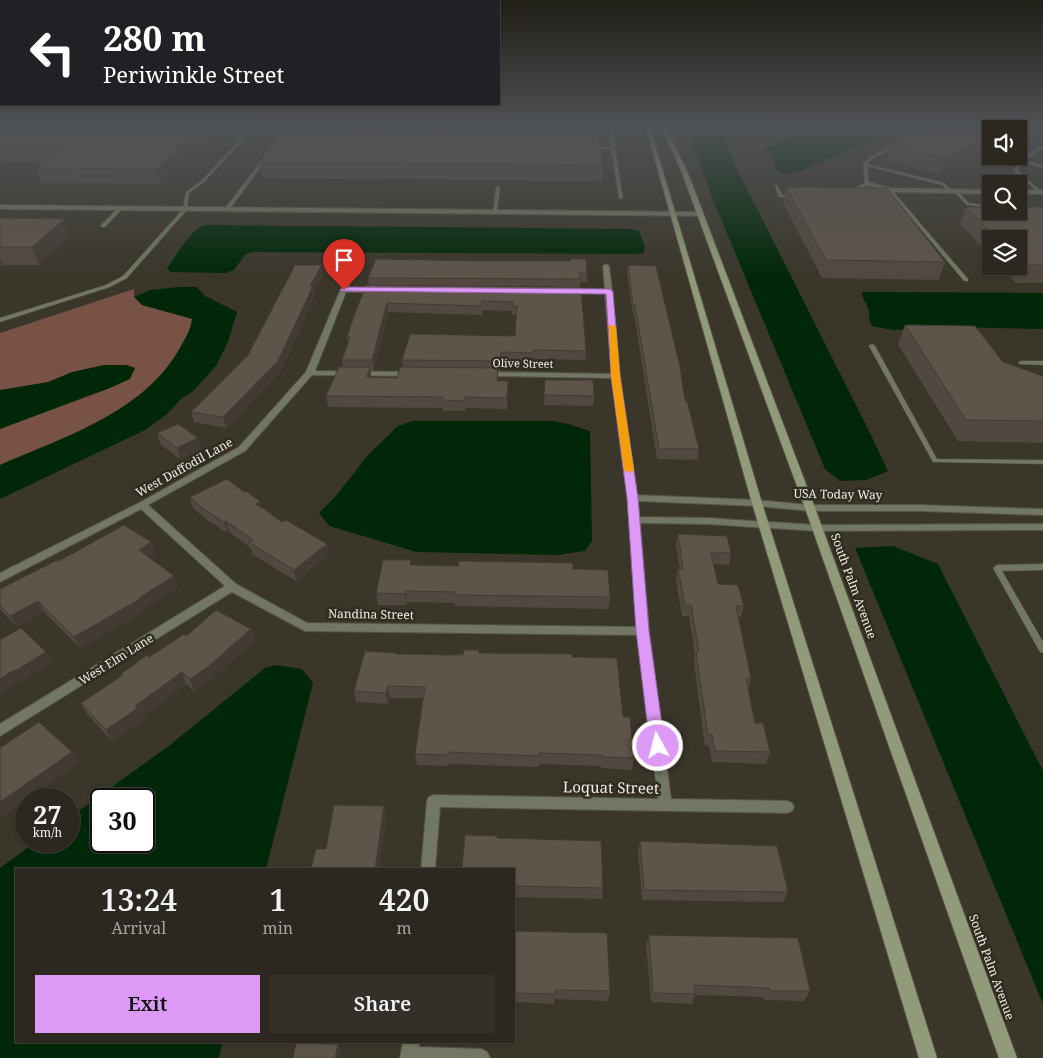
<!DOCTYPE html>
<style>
:root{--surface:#2c2820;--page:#343029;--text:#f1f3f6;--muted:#a6a6a5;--line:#48443e;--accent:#dc99f5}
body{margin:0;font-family:"Noto Serif",serif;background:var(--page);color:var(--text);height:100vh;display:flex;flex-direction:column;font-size:19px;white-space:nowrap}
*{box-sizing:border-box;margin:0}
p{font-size:16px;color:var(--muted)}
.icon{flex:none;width:28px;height:28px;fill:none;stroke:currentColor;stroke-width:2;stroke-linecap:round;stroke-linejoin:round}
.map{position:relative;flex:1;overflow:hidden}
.drawer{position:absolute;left:15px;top:868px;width:500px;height:175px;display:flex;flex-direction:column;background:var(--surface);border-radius:0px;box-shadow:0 1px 4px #0004,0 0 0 1px var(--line)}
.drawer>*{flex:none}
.hud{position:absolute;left:0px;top:0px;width:500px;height:105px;box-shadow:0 1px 4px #0004,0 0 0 1px var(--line);background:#202124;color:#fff;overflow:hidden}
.buttons{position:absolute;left:982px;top:120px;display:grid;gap:10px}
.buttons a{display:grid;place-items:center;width:45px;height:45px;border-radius:0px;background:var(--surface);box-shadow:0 1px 4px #0004,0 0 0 1px var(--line);font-size:25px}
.speed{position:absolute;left:15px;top:788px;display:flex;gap:10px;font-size:25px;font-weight:700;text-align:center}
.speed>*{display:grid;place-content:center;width:65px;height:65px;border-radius:50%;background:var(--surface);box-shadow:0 1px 4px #0004,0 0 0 1px var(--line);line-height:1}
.speed small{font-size:12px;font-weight:400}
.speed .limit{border:2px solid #111;border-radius:8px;background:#fff;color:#111}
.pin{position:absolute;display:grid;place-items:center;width:42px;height:42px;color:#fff;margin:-51px -21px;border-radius:50% 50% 50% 0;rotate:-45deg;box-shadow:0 0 5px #0007}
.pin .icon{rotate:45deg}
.me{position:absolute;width:55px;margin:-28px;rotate:353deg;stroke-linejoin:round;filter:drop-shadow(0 0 4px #0008)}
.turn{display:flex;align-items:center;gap:18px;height:105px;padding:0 20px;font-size:22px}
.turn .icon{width:65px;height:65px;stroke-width:2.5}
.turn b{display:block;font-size:35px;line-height:42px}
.eta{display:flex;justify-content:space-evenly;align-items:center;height:85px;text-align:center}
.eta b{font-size:30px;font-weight:600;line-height:35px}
.primary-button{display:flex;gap:10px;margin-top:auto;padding:10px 20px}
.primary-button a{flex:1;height:58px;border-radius:0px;background:var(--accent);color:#111;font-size:20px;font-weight:600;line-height:58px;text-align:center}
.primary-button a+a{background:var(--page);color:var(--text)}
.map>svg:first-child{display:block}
.green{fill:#795246}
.water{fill:#002808;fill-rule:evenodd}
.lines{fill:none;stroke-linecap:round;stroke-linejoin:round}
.lane-casing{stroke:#575348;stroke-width:1}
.street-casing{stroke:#575348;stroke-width:2}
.secondary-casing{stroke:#575348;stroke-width:2}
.lane{fill:#717762;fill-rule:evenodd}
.street{fill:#717762;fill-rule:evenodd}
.secondary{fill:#929b79;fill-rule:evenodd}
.wall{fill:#524840;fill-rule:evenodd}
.shaded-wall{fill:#423b34}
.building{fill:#5f544a;stroke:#423b34}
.route{fill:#dc99f5;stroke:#8f639f}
.slow{fill:#f59e0b}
.labels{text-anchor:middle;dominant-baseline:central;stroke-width:5;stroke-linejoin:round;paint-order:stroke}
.far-street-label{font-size:11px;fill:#efede5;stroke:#302c20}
.street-label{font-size:12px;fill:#efede5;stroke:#302c20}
.near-street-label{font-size:15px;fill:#efede5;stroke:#302c20}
</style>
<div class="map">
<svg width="1043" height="1058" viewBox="0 0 1043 1058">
<rect width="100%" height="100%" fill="#3a362a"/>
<!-- green -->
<path class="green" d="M134,289V297L142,305L192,318C191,329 186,337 181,346C146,412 64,437 0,465V333Z"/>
<!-- water -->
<path class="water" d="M687,128H717L725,139L733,161L870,433L888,471L866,480L840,481L825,469L714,202Z
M817,128H898L799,172L789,175L778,172L775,168V160L763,149Z
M205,225L631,229L639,231L645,247L644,253L636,254L252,252L245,255L234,270L225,273L170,272L167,268C176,256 192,228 205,225Z
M179,287H197L205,296L237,312L228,342L216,366L193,391L180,400L167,414L145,430L0,499V465C64,437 146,412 181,346C186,337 191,330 192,319L142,305L134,297L150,290Z
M862,292L1043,293V329L950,327L893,330L872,326C868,320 870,315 868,308C866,302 862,299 862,292Z
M104,365H127L135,368L130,379L110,388L0,429V390L48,382L72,372Z
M413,421H553L568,424L590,431L592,541L585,551L558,555L417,552L329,526L319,513L336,496L368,455L398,426Z
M893,546L938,564L1043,771V1004L855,548Z
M276,665L302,669L313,683L266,869H16V1041H223L219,1058H0V868L37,841H69V818L170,745L265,668ZM101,799H144V841H101Z"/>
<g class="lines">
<!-- lane casing -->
<g class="lane-casing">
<path id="lane" d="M251,128H255L203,183L189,193L187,210L127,278L110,287L0,322V318L106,285L123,276L183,209L186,192L201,181Z
M608,128H612L623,198L621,199L619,198L611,149H592L590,148L592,147H611Z
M900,142L901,144L872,159L868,164L944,183L951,190V192H949L942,185L867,166L869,184L851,193H849V191L865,183L863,164L870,157Z
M1043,145V148L1024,161L1039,164L1043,166V169L1037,166L1022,162L1018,171L1043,193V196L1014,171L1020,160Z
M264,158L267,159L229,210H225V208Z
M775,185H777L782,195H793L795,196L793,197H779Z
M498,186L500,187L497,212L495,213L493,212L496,187Z
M889,189H891L968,279V281H964L889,191Z
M954,190H956L969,203L991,206V208L967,205L954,192Z
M118,208L122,209L105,227H101V225Z
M872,344L875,346L937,459L1043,460V464L933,462L869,346Z
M1021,361H1043V365L1019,364V362Z
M1043,564V570L1002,571L1043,642V653L1040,652L993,568L997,565Z"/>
</g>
<!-- street casing -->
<g class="street-casing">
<path id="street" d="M867,182L890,188L991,190V194L890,192L865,185V183Z
M1019,190H1043V194H1019Z
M0,205L700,212L703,214L700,216L0,209Z
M606,264L609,266L612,290L613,292L612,294L620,376L637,495L757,500L810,505H919L1043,509V515L919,511H810L757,506L638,501L639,517L707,518L817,525L1043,524V530L817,531L707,524L640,523L649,631L671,799L787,801L792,803L794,807L792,811L787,813L440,807L435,869H421L427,801L429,797L434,795L658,799L638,635L305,631L232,592L0,736V724L225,586L141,509L0,582V573L139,503L239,447L306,372L350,267L353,265L356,267L348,288H376L379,290L376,292H346L315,371L412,372L416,374L415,376L312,375L245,451L148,505L236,584L307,623L637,627L628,498L612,378L487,376L483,374L487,372L612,374L605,294L568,293L565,291L568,289L605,290L603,266Z
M403,1041H419V1047L481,1049L487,1052L490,1058H400Z"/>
</g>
<!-- secondary casing -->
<g class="secondary-casing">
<path id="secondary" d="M646,128H650L762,503L937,1058H919L752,503Z
M662,128H666L688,173L815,508L1017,1058H999L805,508L682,173Z"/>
</g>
<!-- lane -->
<use href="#lane" class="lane"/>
<!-- street -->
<use href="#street" class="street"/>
<!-- secondary -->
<use href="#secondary" class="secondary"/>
</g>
<!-- wall -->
<path class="wall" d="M0,128H216L161,184L41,183L36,168L42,163L0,162Z
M286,128H597V136L603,165L602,181L262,178L259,162L287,133Z
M929,128H1025L1019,131V129H991V146L940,174L887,160L891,145Z
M786,187L945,262L939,280L822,278L783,203Z
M966,207H1043V283H1016L1001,266H1019V239H991V256L960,224Z
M0,218L65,219L71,236L39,265H3L0,268Z
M322,265L323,275L314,290L315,295L281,371L226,428L194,422L191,412L248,355Z
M628,265L685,401L699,449L697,460L657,459L634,314H633L627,274Z
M587,273V282H580V287L586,351L585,360L533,359V362H501L500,371H498V381L508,391L507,409L465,408V411H443V408L328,407L326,396L343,367L342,360L348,342L347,337L369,285L368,278ZM482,310L512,311V315H517L515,336L402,360L403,367L397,378L371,377L370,370H374L388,312L482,315Z
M905,325L1043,376V443L958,441L898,344Z
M545,380L594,396L593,406L544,405Z
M157,433L201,449L180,459L160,444Z
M190,497L262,507L282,522L327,544L329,555L296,581L252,554L251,548L229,532L227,533L206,519L193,508Z
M678,534L731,553L729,565L713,564L718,584L744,606L741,617H738L751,678L748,689L755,723L770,752L766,764L712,762L709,746H705L694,663L695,656L689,616H682L676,580L678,569H680L676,546Z
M151,542L155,554L149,557L174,576L178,587L144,609L145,611L80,648L44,612L17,627L0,609V589L59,561Z
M412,565L573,569L610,597L608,609L455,606V603L407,602V605H378L376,593Z
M251,629L255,640L213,678L194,691L186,684L142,717L143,720L112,741L87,714L81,703L122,676L121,674L186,636Z
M479,653L572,657L623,717L634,758L632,770L601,768V766L539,764V767L449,764V766L417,765L415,754L423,698H390L388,704L356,702L354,691L397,654L448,655Z
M498,838L603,888L602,899L514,897V869Z
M640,841L788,892L783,902L642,900L638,851Z
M514,931L610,991L608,1001L554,999V1004L514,1002Z
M649,935L810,991L804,1001L765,1000L764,997L695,995L692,1004L651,1002L646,945Z"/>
<!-- shaded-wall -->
<path class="shaded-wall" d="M198,128H216L161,184L156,169Z
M1003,128H1025L1019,131V129H1002Z
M991,134V146L940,174L945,158Z
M65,219L71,236L39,265L32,247Z
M0,258L3,265L0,268Z
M322,265L323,275L314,290L315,295L281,371L226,428L223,417L310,286Z
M387,303L388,312L374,370L372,360Z
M501,352V362L500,371V361Z
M370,367L371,377H367Z
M508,381V391L507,409V398Z
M198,438L201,449L180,459L177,448Z
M260,501L263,512L256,504Z
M226,521L229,532L227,533L224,522Z
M151,542L155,554L143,561L139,550Z
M327,544L329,555L296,581L294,570Z
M174,576L178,587L144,609L145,611L80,648L74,637Z
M406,591L407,602V605L405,594Z
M38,601L44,612L17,627L10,616Z
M251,629L255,640L213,678L194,691L190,679Z
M46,652L52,663L22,682L15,671Z
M14,670L21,681L0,695V679Z
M182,672L186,684L142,717L143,720L112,741L106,730L135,706Z
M388,686L390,698L388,704L386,693Z
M72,752L78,763L47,787L29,799H26V801L0,818V802Z
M384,806L387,817L379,869H375Z
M338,1044L341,1053L340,1058H335Z"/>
<!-- building -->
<path class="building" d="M0,128H198L156,169L36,168L62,148L0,147Z
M332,128H597V130Z
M929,128H1003L1002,129H991V134L945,158L891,145Z
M282,133L598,136L603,165L259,162Z
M786,187L887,188L945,262L826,260Z
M966,207H991V211H1019V207H1043V265H1024L1019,260V239H998Z
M0,218L65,219L32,247H0Z
M376,259L478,261H570V259H586L587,273H579L580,279L368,278Z
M295,265H322L310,286H313L278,361L223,417L191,412L248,355Z
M628,265L656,266L680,367L685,401H687L699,449H659L635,305H633Z
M366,285L581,287L586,351L534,350L533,353L501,352L500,361L402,360L410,334L515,336L517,306H512L513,302L482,301L481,306L387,303L372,360H342L350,337H347L354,316Z
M905,325L975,326L1003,362L1043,376V421L966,420Z
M339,367H370L367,377L397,378L400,367L498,368L497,381H508L507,398L465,397L464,401L443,400V397L326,396Z
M545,380H593L594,396L544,395Z
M178,424L198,438L177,448L157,433Z
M227,479L244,492L246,491L260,501L256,504L282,522L286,520L327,544L294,570L249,542L253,540L226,521L224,522L202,508L190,497Z
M124,525L151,542L139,550L174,576L139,598L140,599L74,637L38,601L10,616L0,605V589L57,560L59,561Z
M678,534L727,536L731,553H711L718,584L738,585L744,606H736L751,678H746L755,723H763L770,752L715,751L712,735H708L696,652H699L691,605H685L678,569H683Z
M383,560H411L410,565L458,566L459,561L573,563V569L608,570L610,597L454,595L455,592L406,591L405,594L376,593Z
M216,610L251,629L209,666L190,679L182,672L135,706L138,708L106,730L81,703L123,675L121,674L147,655L149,657L184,634L186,636Z
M21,628L46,652L15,671L14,670L0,679V640Z
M464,650H479V653L572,654V657L617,658L623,717H630L634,758L602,757V755L539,753V756L448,752V755L415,754L425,687L388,686L386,693L354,691L365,651L396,653V654L448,655H463Z
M39,722L72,752L39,775L0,802V748Z
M334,805L384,806L375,869H311L316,849H326Z
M465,835L497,836V838L601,841L603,888L514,886V869H462Z
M640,841L777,846L788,892L644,890Z
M514,931L607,933L610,991L555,990V994L514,993Z
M649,935L798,938L810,991H770L769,988L694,985L695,994L653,993Z
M296,1043L338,1044L335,1058H293Z"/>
<!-- sky -->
<linearGradient id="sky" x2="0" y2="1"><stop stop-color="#201e17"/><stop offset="0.46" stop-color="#4f5255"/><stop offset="1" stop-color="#4f5255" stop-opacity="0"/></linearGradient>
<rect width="1043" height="276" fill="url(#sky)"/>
<!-- route -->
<path class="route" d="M344,287L610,289L613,292L620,376L638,498L649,631L665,746L663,750L658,752L652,750L650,746L636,631L627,498L611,376L606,294L341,291L340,290Z"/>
<!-- slow -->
<path class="slow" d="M609,325L616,326L620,376L634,470L629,473L624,470L611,376Z"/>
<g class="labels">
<!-- far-street labels -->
<g class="far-street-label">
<text transform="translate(523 363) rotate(1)">Olive Street</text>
</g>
<!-- street labels -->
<g class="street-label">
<text transform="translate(184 467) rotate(-29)">West Daffodil Lane</text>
<text transform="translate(838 494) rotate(1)">USA Today Way</text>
<text transform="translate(854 586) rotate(70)">South Palm Avenue</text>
<text transform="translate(371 614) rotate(1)">Nandina Street</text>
<text transform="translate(116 659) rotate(-32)">West Elm Lane</text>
<text transform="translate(992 967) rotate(70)">South Palm Avenue</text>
</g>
<!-- near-street labels -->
<g class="near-street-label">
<text transform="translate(611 787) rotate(1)">Loquat Street</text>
</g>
</g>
</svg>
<div class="buttons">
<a><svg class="icon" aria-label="sound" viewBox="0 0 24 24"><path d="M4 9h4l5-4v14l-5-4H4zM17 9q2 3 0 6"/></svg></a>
<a><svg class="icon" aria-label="search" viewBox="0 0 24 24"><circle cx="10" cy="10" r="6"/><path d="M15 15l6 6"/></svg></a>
<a><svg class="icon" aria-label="layers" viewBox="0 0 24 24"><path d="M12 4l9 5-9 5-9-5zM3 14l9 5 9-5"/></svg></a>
</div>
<div class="speed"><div>27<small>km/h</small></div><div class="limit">30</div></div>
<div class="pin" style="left:344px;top:290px;background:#d93025"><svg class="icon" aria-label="arrive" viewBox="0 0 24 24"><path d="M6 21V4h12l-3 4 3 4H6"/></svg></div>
<svg class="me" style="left:658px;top:746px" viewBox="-20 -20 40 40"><circle r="17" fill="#dc99f5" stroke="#fff" stroke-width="3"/><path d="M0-11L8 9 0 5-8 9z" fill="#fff"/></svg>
<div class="hud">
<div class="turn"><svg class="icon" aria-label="left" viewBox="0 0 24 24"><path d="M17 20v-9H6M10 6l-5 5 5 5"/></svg><div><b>280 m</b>Periwinkle Street</div></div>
</div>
<section class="drawer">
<div class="eta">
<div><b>13:24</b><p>Arrival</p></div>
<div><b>1</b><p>min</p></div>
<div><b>420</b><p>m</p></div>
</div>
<div class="primary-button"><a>Exit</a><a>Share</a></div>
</section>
</div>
